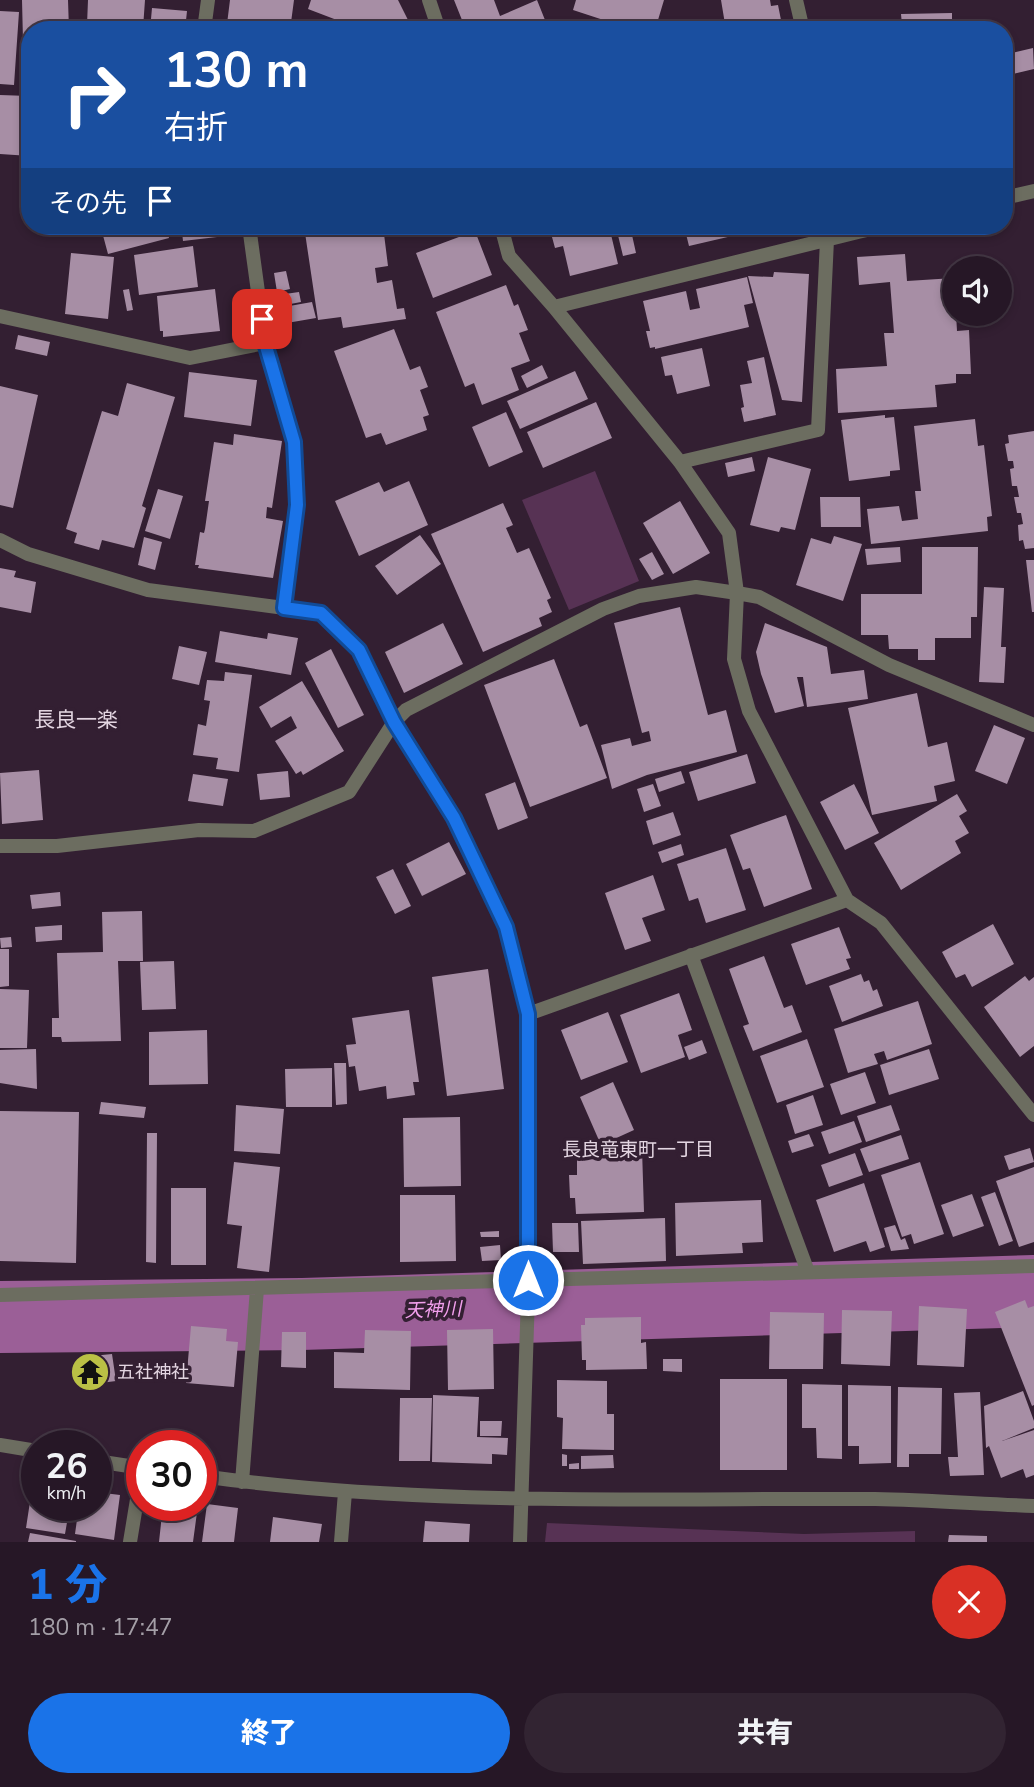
<!DOCTYPE html>
<html lang="ja">
<meta charset="utf-8">
<style>
:root{--surface:#261726;--page:#322432;--text:#f1f3f6;--muted:#a49fa7;--line:#423643;--accent:#1a73e8}
body{margin:0;font-family:"Nunito Sans","Noto Sans JP",sans-serif;background:var(--page);color:var(--text);height:100vh;display:flex;flex-direction:column;font-size:26px;white-space:nowrap}
*{box-sizing:border-box;margin:0}
p{font-size:23px;color:var(--muted)}
.icon{flex:none;width:38px;height:38px;fill:none;stroke:currentColor;stroke-width:2;stroke-linecap:round;stroke-linejoin:round}
.map{position:relative;height:1542px;overflow:hidden}
.drawer{display:flex;flex-direction:column;background:var(--surface);flex:1}
.drawer>*{flex:none}
.banner{position:absolute;left:21px;top:21px;width:992px;height:214px;border-radius:28px;box-shadow:0 4px 10px #0003,0 0 0 2px var(--line);background:#1a4fa0;color:#fff;overflow:hidden}
.fabs{position:absolute;left:942px;top:256px;display:grid;gap:14px}
.fabs a{display:grid;place-items:center;width:70px;height:70px;border-radius:50%;background:var(--surface);box-shadow:0 4px 10px #0003,0 0 0 2px var(--line);font-size:35px}
.speed{position:absolute;left:21px;top:1430px;display:flex;gap:14px;font-size:35px;font-weight:700;text-align:center}
.speed>*{display:grid;place-content:center;width:91px;height:91px;border-radius:50%;background:var(--surface);box-shadow:0 4px 10px #0003,0 0 0 2px var(--line);line-height:1}
.speed small{font-size:18px;font-weight:400}
.speed .limit{border:10px solid #d22;background:#fff;color:#111}
.pin{position:absolute;display:grid;place-items:center;width:60px;height:60px;color:#fff;margin:-30px;border-radius:14px;box-shadow:0 4px 10px #0006}
.me{position:absolute;width:77px;margin:-38px;rotate:0deg;stroke-linejoin:round;filter:drop-shadow(0 0 5px #0008)}
.turn{display:flex;align-items:center;gap:24px;height:147px;padding:0 28px;font-size:32px}
.turn .icon{width:91px;height:91px;stroke-width:2.5}
.turn b{display:block;font-size:49px;line-height:60px}
.then{display:flex;align-items:center;height:66px;padding:0 28px;background:#0003;gap:14px;font-size:26px}
.round{display:grid;place-items:center;flex:none;width:74px;height:74px;border-radius:37px;background:var(--page)}
.overview{display:flex;align-items:center;justify-content:space-between;height:119px;padding:0 28px}
h1{font-size:42px;font-weight:800;line-height:52px;color:var(--accent)}
.button{display:flex;gap:14px;margin-top:auto;padding:14px 28px}
.button a{flex:1;height:80px;border-radius:42px;background:var(--accent);color:#fff;font-size:28px;font-weight:800;line-height:80px;text-align:center}
.button a+a{background:var(--page);color:var(--text)}
.map>svg:first-child{display:block}
.green{fill:#573254}
.lines{fill:none;stroke-linecap:round;stroke-linejoin:round}
.river{stroke:#9b5f97;stroke-width:72}
.building{fill:#a78ea5}
.service{stroke:#6c6d60;stroke-width:14}
.minor{stroke:#6c6d60;stroke-width:14}
.route-casing{stroke:#114b97;stroke-width:18}
.route{stroke:#1a73e8;stroke-width:12}
.labels{text-anchor:middle;dominant-baseline:central;stroke-width:7;stroke-linejoin:round;paint-order:stroke}
.poi-label{font-size:18px;fill:#e3d5e1;stroke:#331f32;text-anchor:start}
.neighbourhood-label{font-size:19px;fill:#e3d5e1;stroke:#331f32}
.water-label{font-size:19px;font-style:italic;fill:#f29fec;stroke:#331f32}
.quarter-label{font-size:21px;fill:#e3d5e1;stroke:#331f32}
</style>
<div class="map">
<svg width="1034" height="1542" viewBox="0 0 1034 1542">
<rect width="100%" height="100%" fill="#331f32"/>
<!-- green -->
<path class="green" d="M595,471L639,581L569,610L522,500Z
M547,1523L804,1534L915,1531V1542H545Z"/>
<g class="lines">
<!-- river -->
<path class="river" d="M0,1317L302,1314L1034,1291"/>
</g>
<!-- building -->
<path class="building" d="M22,0H68L69,30H30V41H23Z
M88,0H145L143,28L87,25Z
M230,0H294L290,30H275L227,24Z
M311,0H398L413,30H363L308,9Z
M454,0H494L500,16L537,0L549,30H466Z
M576,0H664L655,30H634L573,10Z
M721,0H770L771,6L778,5L783,30H726Z
M152,8L187,11L185,30H150Z
M0,11L19,12L14,85L0,84Z
M952,13V30H885V26L902,25L901,14Z
M1033,48L1034,69L1009,75L1004,55Z
M30,50V82H23L21,51Z
M0,95L29,96L30,156L0,154Z
M88,226H166L169,238L108,254L101,228L89,232Z
M176,226H233L234,235L183,241L182,232L177,233Z
M304,226H371L372,236L384,234L388,266L375,268L377,283L392,280L397,309L404,308L406,319L343,328L341,317L318,320Z
M549,226H609L618,264L570,276L563,246L555,248Z
M623,226H630L636,253L623,256L616,227Z
M684,226H729L732,236L689,246Z
M771,226H789V227L772,231Z
M475,231L492,275L433,298L416,253Z
M193,246L198,287L139,295L134,255Z
M71,253L114,257L108,319L65,314Z
M905,254L907,281L954,278V313H956L957,331L969,330L971,374H956V383L935,385L937,407L838,413L836,369L887,366L884,333H894L890,282L859,285L857,257Z
M286,271L290,289L277,292L274,273Z
M774,272L809,274L802,402L782,400L748,276L773,277Z
M747,277L753,303L744,305L749,327L655,349V347L650,348L646,331H650L643,301L686,291L690,310L700,308L696,289Z
M506,285L514,306L518,304L528,330L519,333L530,361L511,368L519,390L482,405L474,383L465,387L436,312Z
M129,289L133,310L127,311L123,290Z
M215,289L220,331L163,337V331H160L157,296Z
M299,292L301,302L280,306L278,295Z
M312,302L316,318L281,324L278,308Z
M394,329L410,370L420,366L428,387L420,390L429,415L423,417L427,430L386,445L381,433L366,438L334,351Z
M18,335L50,342L47,356L15,349Z
M702,348L710,386L677,394L672,375L665,376L661,357Z
M764,357L776,415L744,422L741,408L744,407L740,385L752,383L747,361Z
M542,365L548,378L527,388L521,376Z
M575,371L588,399L520,429L507,401Z
M189,372L257,380L251,426L184,417Z
M127,383L175,397L142,506L146,508L134,548L102,540L99,550L74,543L77,533L66,529L102,411L118,416Z
M0,386L38,395L13,508L0,505Z
M596,402L612,438L543,468L527,432Z
M506,412L523,452L489,467L472,427Z
M885,415V418L894,417L900,470L890,471V476L849,481L841,420Z
M975,419L978,446L984,445L992,516L987,517L988,531L871,544L867,509L899,506L902,521L918,519L915,491H921L914,426Z
M1034,431V548L1025,549L1023,540L1019,541L1018,525L1023,524L1021,513H1017L1014,497H1019L1017,486H1012L1010,469L1014,468L1013,461H1008L1005,444L1009,443L1008,435Z
M234,434L282,441L272,508L267,507L266,518L283,521L273,578L198,568L199,565H195L200,532L204,533L205,529L209,501H205L214,442L233,445Z
M752,457L755,471L728,477L725,463Z
M768,457L811,469L795,530L781,527L779,532L750,525Z
M409,481L428,525L359,556L335,501L379,482L384,492Z
M158,489L183,496L170,539L145,531Z
M820,497H860L861,527H821Z
M680,501L710,553L673,574L643,523Z
M503,503L513,525L506,528L517,553L529,548L551,598L547,600L552,612L539,618L542,626L483,652L431,534Z
M420,535L441,564L397,595L375,566Z
M834,536L862,544L843,601L796,585L811,538L831,544Z
M144,537L162,542L155,570L138,565Z
M900,547L901,562L867,565L865,549Z
M922,547H978L977,617H971V638H935V660H918V649H889L888,635H861V594H922Z
M652,552L664,574L652,580L639,559Z
M1026,560H1034V612H1032Z
M0,568L16,571L14,577L36,582L31,613L0,607Z
M984,587L1004,588L1001,647H1006L1004,683L979,682Z
M680,607L708,715L726,710L737,752L647,775L612,789L601,745L630,738L632,746L651,741L649,731L642,733L614,623Z
M443,623L463,664L404,693L385,652Z
M765,623L827,647L831,674L864,670L868,699L807,707L803,677H797L804,706L775,713L761,674L756,652Z
M220,631L267,639L268,633L298,638L291,675L215,662Z
M179,646L207,652L199,685L172,679Z
M331,649L364,715L338,728L305,663Z
M554,659L580,727L587,724L607,778L530,807L484,685Z
M225,672L252,675L239,772L216,769L218,758L193,755L198,724L206,726L210,701L204,700L207,680L224,681Z
M302,681L344,751L303,775L301,771L296,774L275,741L297,728L291,716L271,728L259,707Z
M917,693L928,747L947,742L955,781L934,786L937,801L872,815L848,708Z
M994,725L1025,738L1007,784L975,771Z
M747,754L756,783L698,801L689,772Z
M39,770L43,820L2,824L0,773Z
M288,771L290,797L260,800L257,774Z
M681,771L685,783L659,792L655,779Z
M193,774L228,779L223,806L188,801Z
M515,782L528,818L498,830L485,794Z
M653,784L661,806L644,812L637,789Z
M854,784L879,833L845,850L820,802Z
M957,794L967,811L959,816L969,833L955,841L961,853L901,890L874,843Z
M673,812L681,835L653,845L646,821Z
M786,815L812,889L764,907L750,868L743,870L730,835Z
M449,842L466,874L422,896L406,864Z
M681,844L684,855L662,863L658,852Z
M726,848L746,910L706,923L698,898L689,901L677,864Z
M393,869L411,906L395,914L376,877Z
M653,875L665,910L642,918L651,941L625,950L605,893Z
M60,892L61,906L32,909L30,895Z
M142,911L143,961H118L121,1041L62,1042L61,1037H52V1018H59L57,953L103,952L102,912Z
M993,924L1014,964L972,987L965,974L956,978L942,952Z
M62,925V940L36,942L35,927Z
M839,927L851,958L846,959L850,969L806,985L791,944Z
M11,937L12,947L1,948L0,938Z
M0,949H9V986L0,987Z
M764,956L784,1008L792,1005L802,1032L753,1051L743,1026L749,1024L729,969Z
M174,961L176,1009L142,1010L140,962Z
M488,969L504,1089L447,1096L432,977Z
M861,974L864,982L869,980L873,991L877,989L883,1006L842,1022L829,986Z
M1025,976L1029,981L1034,977V1046L1020,1057L984,1007Z
M0,989L29,990L27,1048H0Z
M679,993L692,1030L678,1035L685,1057L641,1073L620,1015Z
M918,1001L932,1044L887,1060L884,1051L874,1054L878,1064L848,1073L834,1029Z
M409,1010L419,1082H413L415,1095L387,1099L386,1086L359,1091L355,1066L349,1067L346,1045L356,1044L352,1018Z
M608,1012L628,1062L581,1080L561,1030Z
M207,1030L208,1084L149,1085V1032Z
M807,1039L824,1087L777,1103L760,1056Z
M702,1040L707,1053L689,1060L684,1047Z
M36,1049L37,1089L0,1083V1050Z
M929,1049L939,1079L889,1095L880,1065Z
M334,1063H346L347,1104L336,1105Z
M332,1068V1107H286L285,1069Z
M865,1072L876,1103L841,1115L830,1084Z
M613,1082L634,1130L601,1145L580,1097Z
M813,1095L823,1125L795,1134L786,1105Z
M101,1102L146,1107L144,1118L99,1114Z
M236,1105L284,1109L280,1154L234,1151Z
M891,1105L900,1130L866,1142L857,1116Z
M0,1111L79,1112L76,1263L0,1261Z
M460,1117L461,1186L404,1187L403,1118Z
M854,1121L862,1142L829,1154L821,1132Z
M147,1133H157L156,1263L146,1262Z
M809,1134L814,1146L792,1153L788,1141Z
M901,1135L909,1159L869,1172L860,1149Z
M1030,1148L1034,1162L1009,1170L1004,1156Z
M642,1149L644,1212L576,1214L575,1198H570L569,1175H577V1151Z
M855,1153L863,1175L829,1187L821,1165Z
M234,1162L280,1167L269,1272L237,1268L242,1226L227,1224Z
M920,1162L944,1234L914,1244L911,1234L902,1237L881,1175Z
M1034,1167V1242L1019,1247L996,1181Z
M864,1183L885,1247L870,1252L866,1241L834,1252L816,1200Z
M171,1188H206V1265H171Z
M995,1192L1013,1241L999,1246L981,1197Z
M972,1194L984,1226L953,1237L941,1205Z
M400,1195H455L456,1261L400,1262Z
M761,1200L763,1242L742,1243L743,1253L676,1256L675,1203Z
M665,1218L666,1261L583,1264L581,1221Z
M552,1223H578L579,1252H553Z
M895,1225L901,1240L905,1238L909,1249L891,1251L884,1228Z
M499,1231V1237H481L480,1232Z
M500,1245L501,1260L482,1261L480,1247Z
M1025,1300L1028,1308L1034,1306V1405L1032,1406L995,1312Z
M919,1306L967,1309L964,1367L917,1365Z
M842,1310L892,1311L890,1366L841,1364Z
M770,1312L824,1313L823,1369H769Z
M641,1317V1343L646,1342L647,1369L586,1370V1360H582L581,1325H585V1318Z
M191,1326L227,1329L226,1341L238,1342L234,1387L186,1383Z
M493,1329L494,1389L448,1390L447,1330Z
M365,1330L411,1331L410,1390L334,1388V1352L364,1353Z
M282,1332H306V1368L281,1367Z
M112,1354L116,1381L85,1385L82,1357Z
M663,1359H682V1372L663,1371Z
M720,1379H787V1470H720Z
M557,1380L607,1381V1414H614V1450L562,1449L563,1418L557,1417Z
M802,1384L842,1385V1459L817,1458L816,1428H802Z
M848,1385L891,1386V1463L859,1464V1446H848Z
M898,1387L942,1388L941,1454H909V1467H897Z
M1023,1391L1034,1421V1428L1002,1441L1034,1430V1475L1026,1478L1023,1469L1001,1478L989,1446L986,1448L984,1406Z
M980,1392L984,1475L950,1476L948,1457H958L954,1393Z
M433,1395L479,1397L477,1437L508,1438L507,1455L492,1454V1464L432,1462Z
M400,1398H432L430,1461H399Z
M480,1421H502L501,1436H480Z
M562,1454L567,1455V1466H562Z
M613,1455L614,1468L581,1469V1456Z
M579,1463V1469H569V1464Z
M33,1482L37,1483V1505H70L65,1534L26,1528Z
M96,1492L120,1495L114,1540L75,1534L79,1505H96Z
M207,1504L238,1508L234,1542H202Z
M163,1505H198L193,1542H159Z
M273,1517L322,1524L319,1542H270Z
M425,1521L470,1524L469,1542H423Z
M30,1533L76,1541V1542H28Z
M949,1535L987,1536V1542H948Z"/>
<g class="lines">
<!-- service -->
<path class="service" d="M394,722L406,710L603,609L639,596L696,587L737,593"/>
<!-- minor -->
<path class="minor" d="M429,0L439,30
M796,0L803,30
M204,30L208,0
M1004,198L1034,191
M249,226L265,343L294,442L297,504L284,608
M501,226L509,256L554,307L680,462L729,533L737,593L734,659L749,711L847,900L881,923L1034,1115
M856,226L858,232L885,226
M554,307L858,232
M0,316L190,358L265,343
M680,462L818,430L827,240
M0,540L28,554L148,590L322,613L359,650L394,722L454,818L507,927L528,1014V1295L520,1542
M737,593L759,597L889,665L1034,725
M0,846H57L199,830L254,831L349,792L394,722
M691,955L808,1272
M528,1014L847,900
M0,1295L1034,1266
M0,1445L37,1451
M96,1461L142,1468
M201,1476C424,1507 650,1498 875,1499C928,1500 981,1504 1034,1506
M242,1482L257,1289
M130,1542L142,1469
M341,1542L345,1492"/>
</g>
<g class="lines">
<!-- route casing -->
<g class="route-casing">
<path id="route" d="M262,319L265,343L294,442L297,505L284,608L321,613L359,650L394,722L454,818L506,927L528,1014V1280"/>
</g>
<!-- route -->
<use href="#route" class="route"/>
</g>
<!-- icons -->
<defs>
<g id="temple-disc" transform="scale(2.0125)"><circle r="9.5" fill="#bac045" stroke="#331f32"/><path d="M0-6L5-2H3V0L6.5 2.5H4V6H1.5V3h-3V6H-4V2.5H-6.5L-3 0V-2H-5Z" fill="#111"/></g>
</defs>
<g fill-rule="evenodd">
<use href="#temple-disc" x="90" y="1372"/>
</g>
<g class="labels">
<!-- poi labels -->
<g class="poi-label">
<text x="117" y="1372">五社神社</text>
</g>
<!-- neighbourhood labels -->
<g class="neighbourhood-label">
<text x="638" y="1150">長良竜東町一丁目</text>
</g>
<!-- water labels -->
<g class="water-label">
<text transform="translate(433 1310) rotate(-2)">天神川</text>
</g>
<!-- quarter labels -->
<g class="quarter-label">
<text x="76" y="720">長良一楽</text>
</g>
</g>
</svg>
<div class="fabs">
<a><svg class="icon" aria-label="sound" viewBox="0 0 24 24"><path d="M4 9h4l5-4v14l-5-4H4zM17 9q2 3 0 6"/></svg></a>
</div>
<div class="speed"><div>26<small>km/h</small></div><div class="limit">30</div></div>
<div class="pin" style="left:262px;top:319px;background:#d93025"><svg class="icon" aria-label="arrive" viewBox="0 0 24 24"><path d="M6 21V4h12l-3 4 3 4H6"/></svg></div>
<svg class="me" style="left:528px;top:1280px" viewBox="-20 -20 40 40"><circle r="17" fill="#1a73e8" stroke="#fff" stroke-width="3"/><path d="M0-11L8 9 0 5-8 9z" fill="#fff"/></svg>
<div class="banner">
<div class="turn"><svg class="icon" aria-label="right" viewBox="0 0 24 24"><path d="M7 20v-9h11M14 6l5 5-5 5"/></svg><div><b>130 m</b>右折</div></div>
<div class="then">その先<svg class="icon" aria-label="arrive" viewBox="0 0 24 24"><path d="M6 21V4h12l-3 4 3 4H6"/></svg></div>
</div>
</div>
<section class="drawer">
<div class="overview"><div><h1>1 分</h1><p>180 m · 17:47</p></div><a class="round" style="background:#d93025;color:#fff"><svg class="icon" aria-label="close" viewBox="0 0 24 24"><path d="M6 6l12 12M18 6L6 18"/></svg></a></div>
<div class="button"><a>終了</a><a>共有</a></div>
</section>
